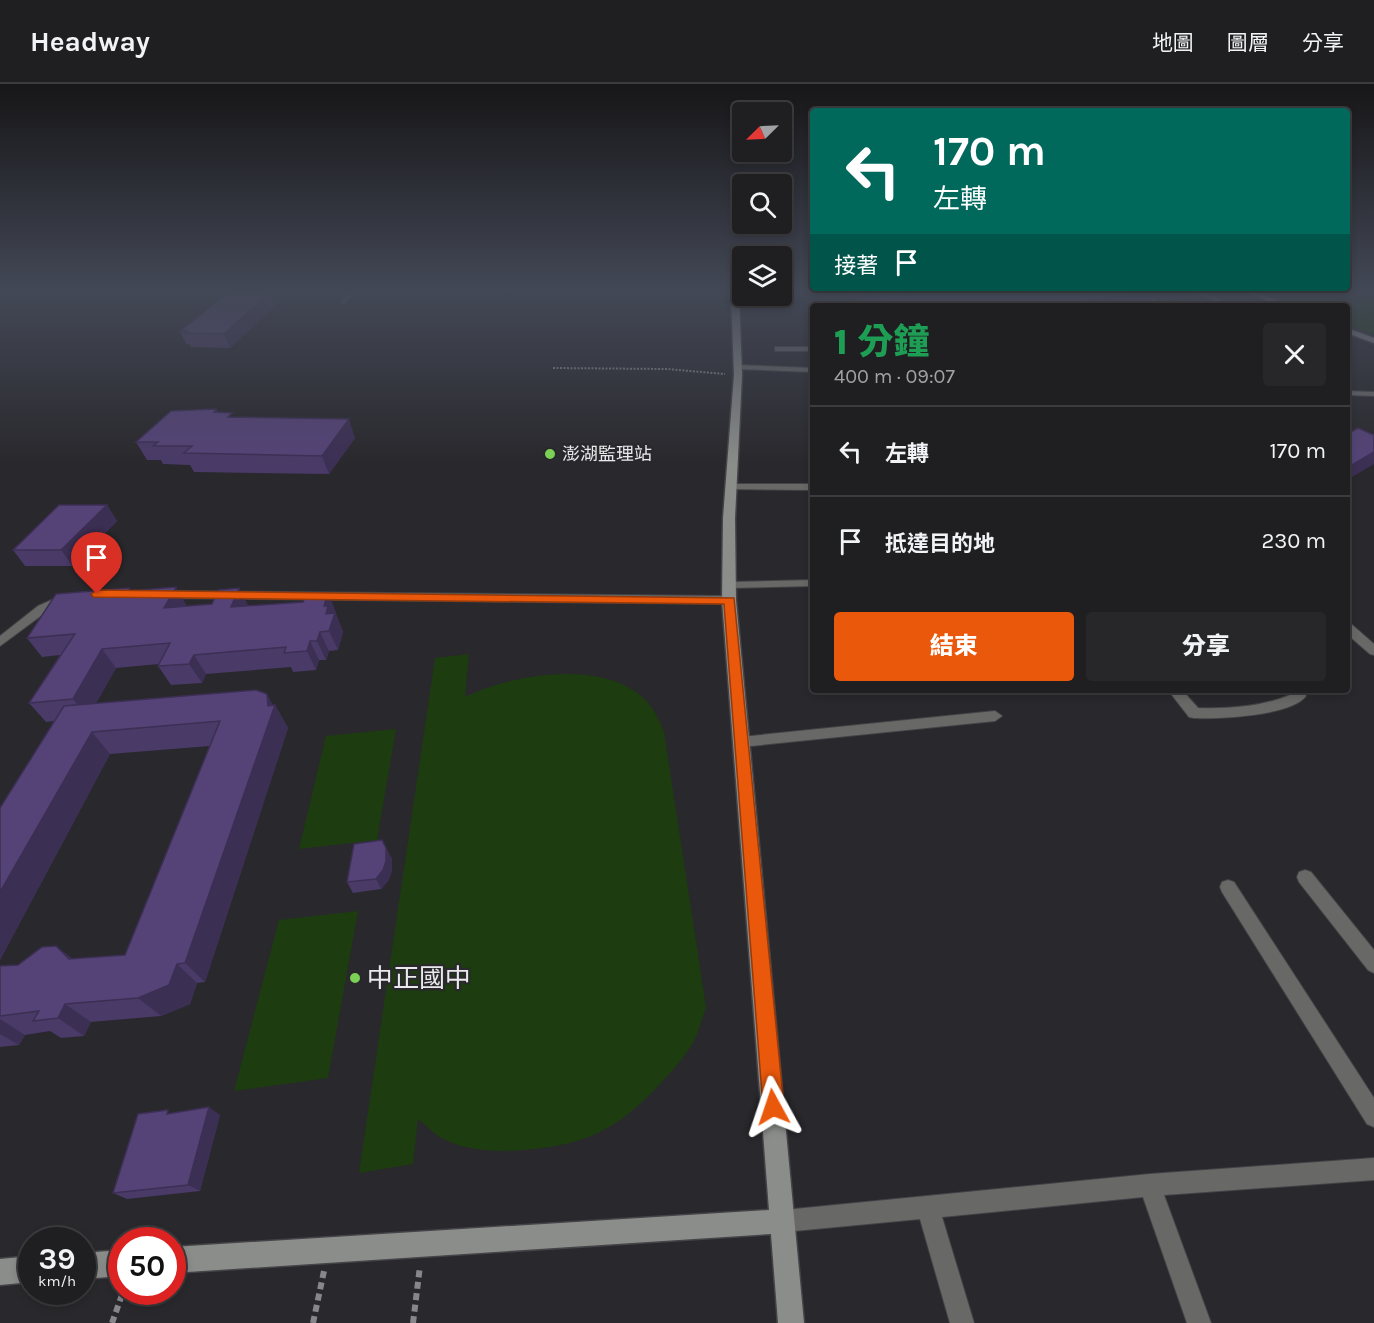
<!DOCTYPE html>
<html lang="zh-TW">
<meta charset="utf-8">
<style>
:root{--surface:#1f1e21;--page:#27272a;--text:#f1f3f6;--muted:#a1a2a5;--line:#3c3c3f;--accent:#ea580c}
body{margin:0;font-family:Karla,"Noto Sans TC",sans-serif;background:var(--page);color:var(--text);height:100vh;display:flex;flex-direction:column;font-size:22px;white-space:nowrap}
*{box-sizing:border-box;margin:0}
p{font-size:20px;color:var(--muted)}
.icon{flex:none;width:33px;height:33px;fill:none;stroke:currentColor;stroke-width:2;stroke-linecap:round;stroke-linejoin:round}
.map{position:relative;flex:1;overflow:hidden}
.details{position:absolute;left:810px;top:219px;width:540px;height:390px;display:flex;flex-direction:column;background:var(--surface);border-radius:6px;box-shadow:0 3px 9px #0003,0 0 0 2px var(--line)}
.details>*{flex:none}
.guide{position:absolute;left:810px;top:24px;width:540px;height:183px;border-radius:6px;box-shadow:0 3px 9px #0003,0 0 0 2px var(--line);background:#00695c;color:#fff;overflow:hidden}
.needle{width:39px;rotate:246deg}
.fabs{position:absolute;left:732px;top:18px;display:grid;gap:12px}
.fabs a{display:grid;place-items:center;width:60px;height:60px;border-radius:6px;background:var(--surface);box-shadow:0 3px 9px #0003,0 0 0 2px var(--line);font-size:30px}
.speed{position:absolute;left:18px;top:1143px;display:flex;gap:12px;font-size:30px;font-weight:700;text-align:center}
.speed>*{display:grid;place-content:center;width:78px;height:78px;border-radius:50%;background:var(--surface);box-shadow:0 3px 9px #0003,0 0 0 2px var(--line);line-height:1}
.speed small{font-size:15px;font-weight:400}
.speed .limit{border:9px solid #d22;background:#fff;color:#111}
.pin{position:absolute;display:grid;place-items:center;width:51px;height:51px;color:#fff;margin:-62px -26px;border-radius:50% 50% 50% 0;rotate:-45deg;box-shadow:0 0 6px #0007}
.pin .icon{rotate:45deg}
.me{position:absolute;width:66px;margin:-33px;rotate:355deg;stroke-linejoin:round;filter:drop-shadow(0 0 4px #0008)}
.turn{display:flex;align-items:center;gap:21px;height:126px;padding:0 24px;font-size:27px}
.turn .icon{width:78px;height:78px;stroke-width:2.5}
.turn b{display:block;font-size:42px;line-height:51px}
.then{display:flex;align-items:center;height:57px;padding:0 24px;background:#0003;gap:12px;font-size:22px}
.round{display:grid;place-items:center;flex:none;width:63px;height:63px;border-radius:6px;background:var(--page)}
.summary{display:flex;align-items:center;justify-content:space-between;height:102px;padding:0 24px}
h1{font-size:36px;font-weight:800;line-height:45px;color:#1e9e55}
.button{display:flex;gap:12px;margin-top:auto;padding:12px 24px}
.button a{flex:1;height:69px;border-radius:6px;background:var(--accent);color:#fff;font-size:24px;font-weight:800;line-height:69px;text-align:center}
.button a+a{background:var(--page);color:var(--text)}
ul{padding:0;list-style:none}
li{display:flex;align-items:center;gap:18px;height:90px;padding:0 24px;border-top:2px solid var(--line)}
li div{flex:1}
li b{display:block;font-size:22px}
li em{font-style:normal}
header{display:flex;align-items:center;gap:36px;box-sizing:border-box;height:84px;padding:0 30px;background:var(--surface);border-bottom:2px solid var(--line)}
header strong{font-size:28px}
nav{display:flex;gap:33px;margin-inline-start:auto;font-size:21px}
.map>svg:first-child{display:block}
.green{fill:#1d3c0f}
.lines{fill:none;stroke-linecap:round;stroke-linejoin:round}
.lane-casing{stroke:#444347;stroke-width:2}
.secondary-casing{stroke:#444347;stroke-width:3}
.path-far1{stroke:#87868a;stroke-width:2;stroke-dasharray:2 1.5;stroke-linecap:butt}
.path{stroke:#87868a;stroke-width:6;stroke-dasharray:7 4.5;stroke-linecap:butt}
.lane{fill:#686967;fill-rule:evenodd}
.secondary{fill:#8b8d8a;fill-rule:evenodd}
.wall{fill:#493a67}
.shaded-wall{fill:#3c2f54}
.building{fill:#554378;stroke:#3c2f54;stroke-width:1.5}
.route{fill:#ea580c;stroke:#983908;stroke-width:1.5}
.poi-dot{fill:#7bd155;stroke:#29282c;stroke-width:2}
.labels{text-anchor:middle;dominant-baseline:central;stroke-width:4.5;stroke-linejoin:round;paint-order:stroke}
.far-poi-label{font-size:18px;fill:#e9e8eb;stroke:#29282c;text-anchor:start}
.near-poi-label{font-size:26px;fill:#e9e8eb;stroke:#29282c;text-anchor:start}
</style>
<header>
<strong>Headway</strong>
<nav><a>地圖</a><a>圖層</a><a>分享</a></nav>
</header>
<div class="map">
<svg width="1374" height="1239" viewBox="0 0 1374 1239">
<rect width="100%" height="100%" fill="#29282c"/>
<!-- green -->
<path class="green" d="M1266,208H1374V251L1347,240V222H1301Z
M469,570L465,613C508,592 587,578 631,605C649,615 657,630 664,648L706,923C702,934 699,947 694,957C685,973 672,987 660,1000C617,1046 586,1061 524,1066C498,1068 467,1067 443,1055C434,1050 426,1041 418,1035L413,1080L359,1089L435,574Z
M396,645L377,756L299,765L326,652Z
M358,827L328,994L234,1007L279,836Z"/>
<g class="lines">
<!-- lane casing -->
<g class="lane-casing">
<path id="lane" d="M348,208H354L345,219H341Z
M1131,208H1140L1168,222H1160Z
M1194,208H1203L1230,220L1212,222L1219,219Z
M778,263H813V267H775V263Z
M738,281L813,284V288L735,285L734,283Z
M1347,307L1374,308V312L1347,311Z
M730,400H813V406L727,405V401Z
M813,496V502L729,504L723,501L729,498Z
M162,507L729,512L735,516L729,520L158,514L156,511L158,508Z
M63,511L69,515L67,518L46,528L0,562V552L38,522Z
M1347,539L1351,540L1374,560V571L1370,570L1347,550Z
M1168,606H1182L1198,624C1228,625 1261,623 1290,611L1286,606H1301L1306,612C1291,632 1218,635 1194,634L1189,633Z
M995,627L1002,632L995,637L741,663L736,662L734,658L736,654L741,653Z
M1305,786L1311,788L1374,866V889L1368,886L1299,798L1297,793L1299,788Z
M1228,796L1234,798L1374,1014V1043L1367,1040L1222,808L1220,803L1222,798Z
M1374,1074V1096L1164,1111L1211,1239H1187L1143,1113L942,1133L974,1239H950L920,1135L784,1148L776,1145L773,1137L776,1129L784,1126L1150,1090Z"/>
</g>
<!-- secondary casing -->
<g class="secondary-casing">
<path id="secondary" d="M731,208H739L742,291L735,434L736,516L804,1239H778L771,1150L172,1189V1163L769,1126L722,516L723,434L734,291Z
M1247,208H1257L1290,222H1279Z
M1347,244L1374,254V259L1347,249Z
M122,1166V1192L82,1195V1169Z
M32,1172V1198L0,1201V1175Z"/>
</g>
<!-- path-far1 -->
<path class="path-far1" d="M553,284L667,285L725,290"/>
<!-- path -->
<path class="path" d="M112,1239L123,1208
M313,1239L324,1187
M413,1239L420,1182"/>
<!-- lane -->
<use href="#lane" class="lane"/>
<!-- secondary -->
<use href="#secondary" class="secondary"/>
</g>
<!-- wall -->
<path class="wall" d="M230,208H276L280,217L230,264L191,263L189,260H186L180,247Z
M847,208H1191L1188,214L1164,217L1153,212L1150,220L1134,222H866Z
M216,325L217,328L234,334L355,354L329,390L194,388L190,381L163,380L161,376H147L136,358Z
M107,421L117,437L73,482H25L13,466Z
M129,504L131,507L186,522H249L336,528V530L343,548L338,566L329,567L326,576H319L316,586L293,588L291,583L206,590L202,599L171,601L158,582L159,580L116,584L96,619L275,621L288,644L205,898L197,899L190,920L161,932L91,938L84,952L61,954L50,947L25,951L19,961L0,963V882L18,881L56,862L72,875L125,871L210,662L110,670L0,876V724L54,637L46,638L29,619L60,571L42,573L27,554Z
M386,764L392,775V787L388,797L381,805L353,809L347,798Z
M173,1029L220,1031L200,1107L127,1115L113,1109Z"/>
<!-- shaded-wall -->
<path class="shaded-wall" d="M270,208H276L280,217L230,264L224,250Z
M1147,208H1155L1150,220L1134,222H1048Z
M1168,208H1191L1188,214L1164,217Z
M349,335L355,354L329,390L322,372Z
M1374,368V380L1347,396V384Z
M107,421L117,437L73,482L61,466Z
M176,503L187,522L176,543L164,524Z
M239,504L249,523H231Z
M328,509L336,528V530L343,548L338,566L329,547L324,522Z
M320,548L329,567L326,576L317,557Z
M310,557L319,576L316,586L307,567Z
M102,565L116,584L88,634L73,615Z
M194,571L206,590L202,599L189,580Z
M267,610L274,623L275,621L288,644L205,898L185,879L268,622Z
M92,648L110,670L0,876V808Z
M386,764L392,775V787L388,797L381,805L376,795Z
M56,862L81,881L69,875Z
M177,880L197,899L190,920L161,932L138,914Z
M65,920L91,938L84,952L58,934Z
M0,935L25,951L19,961L0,950Z
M209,1023L220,1031L200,1107L188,1101Z"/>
<!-- building -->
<path class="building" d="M230,208H270L224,250L184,249L188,247H180Z
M866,208H895L899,211H910V208H1030L1035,211H1046L1045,208H1090L1096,211H1106V208H1147L1048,222H888Z
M216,325L214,328L232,329L228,333L349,335L322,372L184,369L192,362H153L158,358H136L171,327Z
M1358,344L1374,351V368L1347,384V350Z
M59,421H107L61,466H13Z
M176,503L164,524L212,520L218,506L239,504L231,523L303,518L306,510L328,509L324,522H328L326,530L335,529L329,547L320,548L317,557H310L307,567L284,569L286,563L194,571L189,580L158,582L170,559L102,565L73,615L29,619L75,550L27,554L56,510L129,504L128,507Z
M256,606L267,610L268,622L275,621L185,879L177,880L169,901L138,914L65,920L58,934L33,937L39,927L0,932V882L18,881L42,863L56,862L69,875L125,871L220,637L92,648L0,808V724L64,622Z
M382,756L386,764V777L383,786L376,795L347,798L354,760Z
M209,1023L188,1101L113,1109L138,1030L168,1026L167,1030Z"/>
<!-- sky -->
<linearGradient id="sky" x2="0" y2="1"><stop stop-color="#171618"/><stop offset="0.54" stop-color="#434856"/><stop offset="1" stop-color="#434856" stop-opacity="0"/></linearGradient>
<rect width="1374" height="382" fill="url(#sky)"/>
<!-- route -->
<path class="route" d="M97,506L734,514L784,1023L781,1030L773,1033L766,1030L763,1023L724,520L93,513L91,510Z"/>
<!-- markers -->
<g class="poi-dot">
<circle cx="550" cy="370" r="6"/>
<circle cx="355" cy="894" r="6"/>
</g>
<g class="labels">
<!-- far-poi labels -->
<g class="far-poi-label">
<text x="562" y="370">澎湖監理站</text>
</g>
<!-- near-poi labels -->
<g class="near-poi-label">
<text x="367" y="894">中正國中</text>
</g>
</g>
</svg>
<div class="fabs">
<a><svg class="needle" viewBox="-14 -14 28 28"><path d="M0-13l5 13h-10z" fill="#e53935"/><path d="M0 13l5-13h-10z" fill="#a1a2a5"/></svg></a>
<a><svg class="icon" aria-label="search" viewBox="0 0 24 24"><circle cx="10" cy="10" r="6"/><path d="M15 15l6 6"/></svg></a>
<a><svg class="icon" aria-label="layers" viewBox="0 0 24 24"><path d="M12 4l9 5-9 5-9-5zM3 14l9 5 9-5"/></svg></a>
</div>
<div class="speed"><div>39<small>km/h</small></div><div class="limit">50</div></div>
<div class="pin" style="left:97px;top:510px;background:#d93025"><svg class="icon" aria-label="arrive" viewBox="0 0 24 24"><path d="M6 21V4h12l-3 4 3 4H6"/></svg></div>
<svg class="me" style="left:773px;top:1023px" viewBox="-20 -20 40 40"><path d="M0-17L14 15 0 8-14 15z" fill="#ea580c" stroke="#fff" stroke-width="4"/></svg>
<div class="guide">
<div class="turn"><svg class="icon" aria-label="left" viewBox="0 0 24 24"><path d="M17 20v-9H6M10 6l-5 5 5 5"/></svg><div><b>170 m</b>左轉</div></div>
<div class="then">接著<svg class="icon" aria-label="arrive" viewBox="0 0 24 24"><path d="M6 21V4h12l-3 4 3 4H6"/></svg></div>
</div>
<section class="details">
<div class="summary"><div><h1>1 分鐘</h1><p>400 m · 09:07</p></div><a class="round"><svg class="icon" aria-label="close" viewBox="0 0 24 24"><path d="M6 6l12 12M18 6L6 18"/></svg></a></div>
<ul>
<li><svg class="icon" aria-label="left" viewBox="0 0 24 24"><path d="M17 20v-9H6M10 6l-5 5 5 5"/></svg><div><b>左轉</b></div><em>170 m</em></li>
<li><svg class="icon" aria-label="arrive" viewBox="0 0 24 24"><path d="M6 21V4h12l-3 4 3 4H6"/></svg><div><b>抵達目的地</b></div><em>230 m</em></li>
</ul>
<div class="button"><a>結束</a><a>分享</a></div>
</section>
</div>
